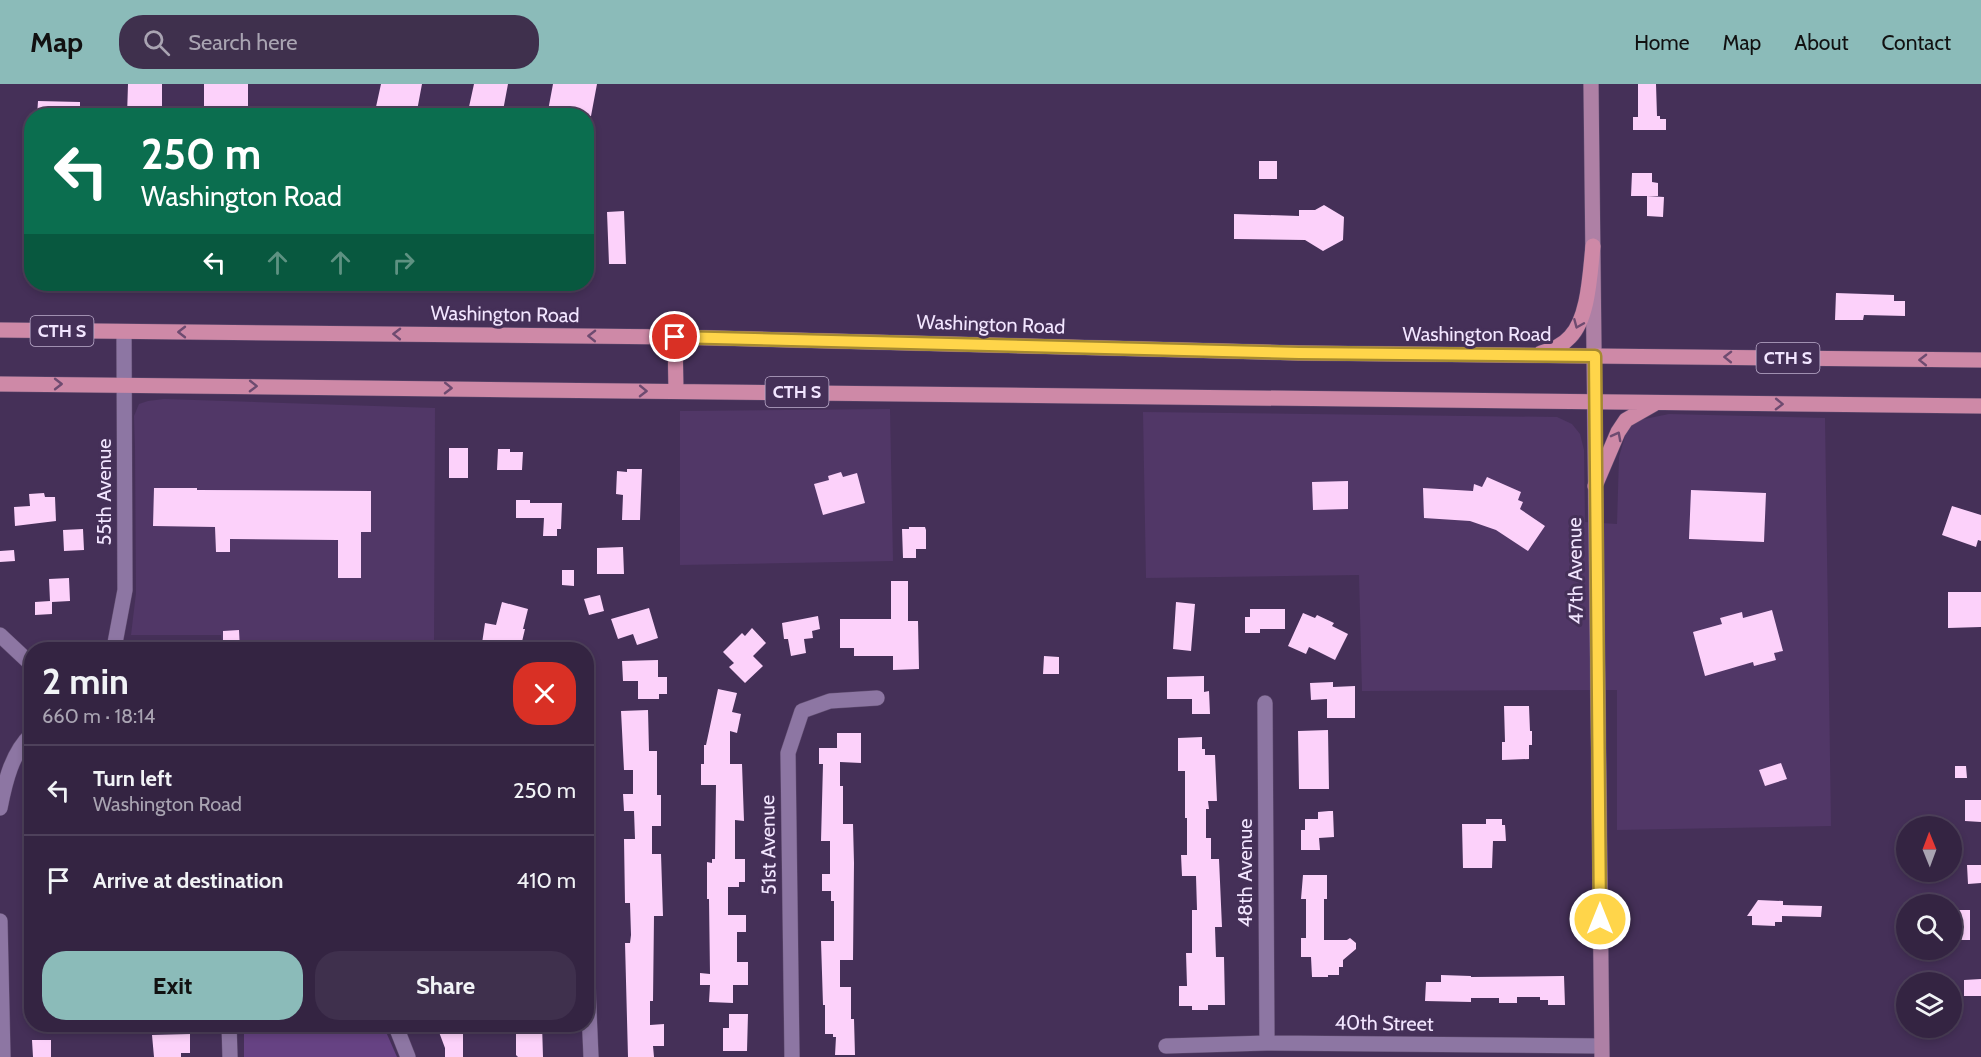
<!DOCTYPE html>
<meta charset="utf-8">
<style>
:root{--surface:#342442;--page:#3f304d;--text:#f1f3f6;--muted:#a9a4b2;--line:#4e415b;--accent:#8bbbb9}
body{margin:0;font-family:Cabin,sans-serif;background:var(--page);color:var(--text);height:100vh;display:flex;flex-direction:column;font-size:22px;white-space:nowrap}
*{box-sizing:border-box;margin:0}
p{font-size:20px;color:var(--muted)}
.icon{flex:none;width:33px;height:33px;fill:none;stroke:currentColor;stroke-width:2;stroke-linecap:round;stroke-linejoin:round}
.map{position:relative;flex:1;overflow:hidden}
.sheet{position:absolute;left:24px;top:558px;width:570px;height:390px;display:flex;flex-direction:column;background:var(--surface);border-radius:24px;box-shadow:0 3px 9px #0003,0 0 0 2px var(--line)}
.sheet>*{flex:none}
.top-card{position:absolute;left:24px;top:24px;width:570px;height:183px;border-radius:24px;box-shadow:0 3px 9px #0003,0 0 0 2px var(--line);background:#0b6e4f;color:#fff;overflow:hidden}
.needle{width:39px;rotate:359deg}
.tools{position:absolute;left:1896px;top:732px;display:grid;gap:12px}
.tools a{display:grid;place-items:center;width:66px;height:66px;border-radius:50%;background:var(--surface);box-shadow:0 3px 9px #0003,0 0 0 2px var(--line);font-size:30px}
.pin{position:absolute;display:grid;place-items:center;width:51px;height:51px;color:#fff;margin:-26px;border:3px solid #fff;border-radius:50%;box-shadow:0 2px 6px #0007}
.me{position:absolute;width:66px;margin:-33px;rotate:0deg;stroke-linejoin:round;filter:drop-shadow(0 0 4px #0008)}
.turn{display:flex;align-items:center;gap:21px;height:126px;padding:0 18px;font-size:27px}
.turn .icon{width:78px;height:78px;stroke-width:2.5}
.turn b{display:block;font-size:42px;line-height:51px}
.lanes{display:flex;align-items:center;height:57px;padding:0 18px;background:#0003;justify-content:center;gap:30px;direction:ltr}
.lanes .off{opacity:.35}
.round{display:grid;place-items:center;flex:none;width:63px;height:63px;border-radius:24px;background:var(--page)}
.head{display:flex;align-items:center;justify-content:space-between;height:102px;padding:0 18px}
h1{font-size:36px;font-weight:700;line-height:45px}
.primary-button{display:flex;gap:12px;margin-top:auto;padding:12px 18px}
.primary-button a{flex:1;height:69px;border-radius:24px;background:var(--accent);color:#111;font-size:24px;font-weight:700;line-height:69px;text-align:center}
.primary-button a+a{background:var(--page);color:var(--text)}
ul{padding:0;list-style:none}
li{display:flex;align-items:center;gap:18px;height:90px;padding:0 18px;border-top:2px solid var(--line)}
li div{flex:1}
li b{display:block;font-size:22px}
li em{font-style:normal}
header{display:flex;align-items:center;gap:36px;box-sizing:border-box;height:84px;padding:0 30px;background:var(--accent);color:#111}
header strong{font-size:28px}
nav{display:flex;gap:33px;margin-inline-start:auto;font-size:21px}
.search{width:420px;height:54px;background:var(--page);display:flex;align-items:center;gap:15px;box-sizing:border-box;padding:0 21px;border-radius:24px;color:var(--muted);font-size:22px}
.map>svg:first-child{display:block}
.built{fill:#513767}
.green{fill:#664283}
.building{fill:#fcd1fa}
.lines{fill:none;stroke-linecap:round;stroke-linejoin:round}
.street-casing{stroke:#5f4c6f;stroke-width:16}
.secondary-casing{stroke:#5f4c6f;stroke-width:16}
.primary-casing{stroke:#5f4c6f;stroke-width:16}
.street{stroke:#8d76a3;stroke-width:15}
.secondary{stroke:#ae80a5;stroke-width:15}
.primary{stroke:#ce89a7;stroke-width:15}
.oneway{stroke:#6e4b70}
.route-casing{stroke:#a68a30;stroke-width:15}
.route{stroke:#ffd54a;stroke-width:10}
.labels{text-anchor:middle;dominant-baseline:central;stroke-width:6;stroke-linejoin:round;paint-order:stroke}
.shield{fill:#453058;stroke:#beafcd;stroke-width:1.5}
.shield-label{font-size:18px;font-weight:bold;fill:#f2e5ff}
.street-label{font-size:20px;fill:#f2e5ff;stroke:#453058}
</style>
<header>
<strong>Map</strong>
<div class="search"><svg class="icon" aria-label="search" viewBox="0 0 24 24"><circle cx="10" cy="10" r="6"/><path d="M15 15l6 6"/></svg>Search here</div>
<nav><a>Home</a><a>Map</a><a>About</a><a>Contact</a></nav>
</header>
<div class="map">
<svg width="1981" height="973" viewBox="0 0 1981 973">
<rect width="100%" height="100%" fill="#453058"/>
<!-- built -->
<path class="built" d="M164,315L435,324L434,565L223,566L221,551H131L136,509L135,364L134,332L139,320L148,317Z
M890,325L893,477L680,481V327Z
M1143,328L1557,333L1572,340L1580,350L1584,366L1585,438L1617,440L1619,373L1628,342L1635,337L1669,330L1825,334L1831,742L1617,746V606L1362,607L1359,491L1146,494Z"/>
<!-- green -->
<path class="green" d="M244,941H383L397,973H244Z"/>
<!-- building -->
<path class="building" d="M128,0H162V32H127Z
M204,0H248V32H204Z
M381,0H422L416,32H374Z
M474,0H508L502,32H467Z
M553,0H597L591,32H547Z
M1638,0H1656L1657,32H1660V35H1666V46H1633V33H1638Z
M38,17L80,18V32H37Z
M1259,77H1277V95H1259Z
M1632,89H1652V98L1658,99V112H1631Z
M1647,112L1664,113L1663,133L1647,132Z
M1324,121L1344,133L1343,156L1323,167L1305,156L1234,155V130L1299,132V126H1315Z
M624,127L626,180H609L607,128Z
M1836,209L1894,211V217H1905V232L1864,231L1863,236H1835Z
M449,364H468V394H449Z
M498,365H510V368H523L522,386H497Z
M627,385H642L640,436H622L623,411L616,410L617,387L627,388Z
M841,388L843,393L857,389L865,419L823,431L814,400L829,396L828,392Z
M1487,393L1521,408L1518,416L1523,418L1520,425L1545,442L1528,467L1496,446L1470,437L1424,434L1423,404L1473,407L1474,400L1482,403Z
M1348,397V425L1313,426L1312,398Z
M154,404H197V406L371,407V448H361V494H338V456L230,455V468H216L215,443L153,442Z
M1691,406L1766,409L1764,458L1689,455Z
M44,409L45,413H55L56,437L15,442L14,423L30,422L29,410Z
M516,416H530V419H562L561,445H557V452H543L544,434H516Z
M1952,422L1981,431V457L1978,456L1976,463L1942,451Z
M909,443H925L926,446V465H916V474H903L902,445H909Z
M83,445L84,466L64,467L63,446Z
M623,463L624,490H597V464Z
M14,466L15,477L0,478V467Z
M562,486H574V502L562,501Z
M69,494L70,517L52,518V530L35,531V518L50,517L49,495Z
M891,497H908V537H918L919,585L893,586V572H854V564H840V535H891Z
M1948,508H1981V543L1948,544Z
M600,511L604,527L589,531L584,515Z
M502,518L528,525L523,545H525L520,566H481L485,539L496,541Z
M1176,518L1195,520L1191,567L1173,565Z
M649,524L658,554L637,561L633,550L618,555L611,535Z
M1250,525H1285V545H1260V549H1245V533H1250Z
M1772,526L1783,567L1774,569L1776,576L1754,582L1753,578L1705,592L1693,548L1722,540L1720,534L1742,528L1743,534Z
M1303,529L1315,534L1317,531L1334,539L1332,542L1348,550L1335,576L1309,563L1306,570L1288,562Z
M818,532L820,545L812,547L813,554L804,555L806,569L791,572L788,555H784L782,539Z
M752,544L766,559L753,572L763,582L745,599L729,583L734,579L723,568L742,549L745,552Z
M239,546L240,566H223V547Z
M1044,572L1059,573V590H1043Z
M658,576V593H667V610H659V615H638V597H623L622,577Z
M1204,592V608L1209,607L1210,630H1192V615H1167V593Z
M1333,598V603L1355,602V634H1327V615L1311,616L1310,599Z
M718,605L737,609L732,628L741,630L737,649L730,647V680H742L744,737L735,736V775H745V798H739V803H728V831H746V848H737V878H748V901H733V919L709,918L710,901H700V889L710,890L709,815H707V778L712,779V775H715L716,701H701V680H704V661H706Z
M1504,622H1529L1530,647H1532V661H1529V675L1502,676V658H1505Z
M648,626L649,667H657V711H661V742H652V770H661L663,832H654L653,917H650V941L664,940V962H653L654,973H628L625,859H630L631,851L630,819H625L624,755H635L634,727H624L623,710H633V686H624L621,627Z
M1328,646L1329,705H1299L1298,647Z
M837,649H861V679L840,678V702H843V740H853L854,779L853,876H840V903H851V935H854L855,971H835L836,953H833V950H825V921H823L821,857H834V817H831V807H822V790H830V757H821L823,680H819V664H837Z
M1202,653V665H1205V671H1215L1217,717H1208L1209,725H1206V754H1211V775H1219L1222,843H1215L1216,873H1224L1225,921H1208V926H1192V922H1179V902H1187L1186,869H1192V826H1197L1196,792H1182L1181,771H1187V734H1185V687H1178V654Z
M1781,679L1787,695L1765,702L1759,686Z
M1955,682H1966L1967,694H1955Z
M1965,716H1981V738L1965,737Z
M1329,727H1333L1334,753L1319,754L1320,766H1301V746H1305V735H1318V728Z
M1486,735H1502V741H1505L1506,757H1493L1492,784H1463L1462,740H1486Z
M1967,781H1981V799L1968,800Z
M1303,791H1327V815H1324V856H1347L1350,854L1356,859V865L1343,876V883H1339V891H1328V893H1312L1311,873H1301V854H1306V815H1301Z
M1758,816L1783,817V821L1822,822L1821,833L1782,832V838H1775V842L1752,841V832H1747Z
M1957,826H1970V856H1953L1952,839H1958Z
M1441,891L1471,892V893L1564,892L1565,921H1548V916H1540V913H1517V919H1499V914H1471V918L1425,917L1426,898H1441Z
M1981,895V912H1964V896Z
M729,930H748L747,967H723V944H729Z
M436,940H485V942L463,950V973H445V964Z
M516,940H542L543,973H518L516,971Z
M190,950V969H181V973H154L152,951Z
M32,956H51V973H33Z"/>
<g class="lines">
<!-- street casing -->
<g class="street-casing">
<path id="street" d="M0,551L32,581
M110,566L115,559L125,506L124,248
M1265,619L1267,959
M0,724C5,698 12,668 32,650
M0,837L3,973
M586,857L591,973
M229,940L230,973
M395,940L408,973
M1166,962L1267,959L1601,962
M792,973L788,669L802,627L830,617L877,614"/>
</g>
<!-- secondary casing -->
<g class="secondary-casing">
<path id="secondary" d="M1591,0L1602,973"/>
</g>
<!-- primary casing -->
<g class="primary-casing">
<path id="primary" d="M0,246L675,253L1299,269L1981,276
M675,253L676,307
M1541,269C1552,266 1562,262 1570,253C1589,234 1590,187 1593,162
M0,300L1981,322
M1595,402L1618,348L1626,336L1654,320"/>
</g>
<!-- street -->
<use href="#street" class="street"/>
<!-- secondary -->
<use href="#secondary" class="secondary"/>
<!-- primary -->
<use href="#primary" class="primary"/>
</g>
<!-- one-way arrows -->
<defs><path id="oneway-chevron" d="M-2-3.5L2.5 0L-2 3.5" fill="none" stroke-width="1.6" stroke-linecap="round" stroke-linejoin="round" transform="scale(1.5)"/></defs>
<g class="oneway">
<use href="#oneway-chevron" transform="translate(1578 240) rotate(113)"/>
<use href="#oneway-chevron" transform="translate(182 248) rotate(-180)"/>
<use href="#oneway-chevron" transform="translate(397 250) rotate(-179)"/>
<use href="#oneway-chevron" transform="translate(592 252) rotate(-179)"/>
<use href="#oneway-chevron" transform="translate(1728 273) rotate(-179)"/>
<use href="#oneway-chevron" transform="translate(1923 276) rotate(-179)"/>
<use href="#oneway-chevron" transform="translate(58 300)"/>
<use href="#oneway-chevron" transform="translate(253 302) rotate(1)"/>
<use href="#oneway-chevron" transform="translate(448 304) rotate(1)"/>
<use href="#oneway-chevron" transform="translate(643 307) rotate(1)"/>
<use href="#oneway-chevron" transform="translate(1779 320) rotate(1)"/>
<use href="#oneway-chevron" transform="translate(1617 352) rotate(-62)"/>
</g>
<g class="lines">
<!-- route casing -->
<g class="route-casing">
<path id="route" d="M675,253L1299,269L1595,272L1600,835"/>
</g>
<!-- route -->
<use href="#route" class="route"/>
</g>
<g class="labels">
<!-- shield labels -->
<g class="shield">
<rect x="30.5" y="232" width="63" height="30" rx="4.5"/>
<rect x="1756.5" y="259" width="63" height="30" rx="4.5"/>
<rect x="765.5" y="293" width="63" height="30" rx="4.5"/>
</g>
<g class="shield-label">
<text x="62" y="247">CTH S</text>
<text x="1788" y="274">CTH S</text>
<text x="797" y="308">CTH S</text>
</g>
<!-- street labels -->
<g class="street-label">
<text transform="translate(505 230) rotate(1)">Washington Road</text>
<text transform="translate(991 240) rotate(2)">Washington Road</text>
<text x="1477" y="250">Washington Road</text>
<text transform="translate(104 408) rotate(-90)">55th Avenue</text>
<text transform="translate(1575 487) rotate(-91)">47th Avenue</text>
<text transform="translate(768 761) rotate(-91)">51st Avenue</text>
<text transform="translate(1245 789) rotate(-90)">48th Avenue</text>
<text transform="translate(1384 939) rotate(1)">40th Street</text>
</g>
</g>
</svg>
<div class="tools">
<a><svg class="needle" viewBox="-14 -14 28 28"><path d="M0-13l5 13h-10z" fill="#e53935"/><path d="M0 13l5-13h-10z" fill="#a9a4b2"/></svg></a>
<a><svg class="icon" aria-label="search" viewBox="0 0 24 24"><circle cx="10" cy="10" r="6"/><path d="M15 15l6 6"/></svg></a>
<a><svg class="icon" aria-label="layers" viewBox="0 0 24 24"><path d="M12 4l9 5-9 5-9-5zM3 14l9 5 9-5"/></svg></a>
</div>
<div class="pin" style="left:675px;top:253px;background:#d93025"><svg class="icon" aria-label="arrive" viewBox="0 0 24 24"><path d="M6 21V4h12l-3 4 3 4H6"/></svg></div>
<svg class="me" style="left:1600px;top:835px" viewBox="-20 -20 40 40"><circle r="17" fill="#ffd54a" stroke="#fff" stroke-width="3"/><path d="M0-11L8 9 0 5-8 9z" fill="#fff"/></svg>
<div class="top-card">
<div class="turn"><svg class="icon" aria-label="left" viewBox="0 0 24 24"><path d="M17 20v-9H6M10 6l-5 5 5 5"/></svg><div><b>250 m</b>Washington Road</div></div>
<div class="lanes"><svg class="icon" aria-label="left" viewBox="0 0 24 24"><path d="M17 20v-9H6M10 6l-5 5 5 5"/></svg><svg class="icon off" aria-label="ahead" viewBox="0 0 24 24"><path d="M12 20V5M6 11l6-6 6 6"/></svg><svg class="icon off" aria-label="ahead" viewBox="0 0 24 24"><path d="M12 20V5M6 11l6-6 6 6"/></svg><svg class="icon off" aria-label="right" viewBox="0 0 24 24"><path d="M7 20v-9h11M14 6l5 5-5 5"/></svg></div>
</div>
<section class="sheet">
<div class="head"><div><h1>2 min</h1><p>660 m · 18:14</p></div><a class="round" style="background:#d93025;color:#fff"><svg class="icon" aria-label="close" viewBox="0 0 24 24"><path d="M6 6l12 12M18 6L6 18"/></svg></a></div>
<ul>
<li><svg class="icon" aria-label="left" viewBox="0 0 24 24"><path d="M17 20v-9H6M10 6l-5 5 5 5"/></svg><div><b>Turn left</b><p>Washington Road</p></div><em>250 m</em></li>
<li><svg class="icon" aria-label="arrive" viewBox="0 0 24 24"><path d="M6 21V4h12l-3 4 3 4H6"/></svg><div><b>Arrive at destination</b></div><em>410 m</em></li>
</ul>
<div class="primary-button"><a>Exit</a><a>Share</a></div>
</section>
</div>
